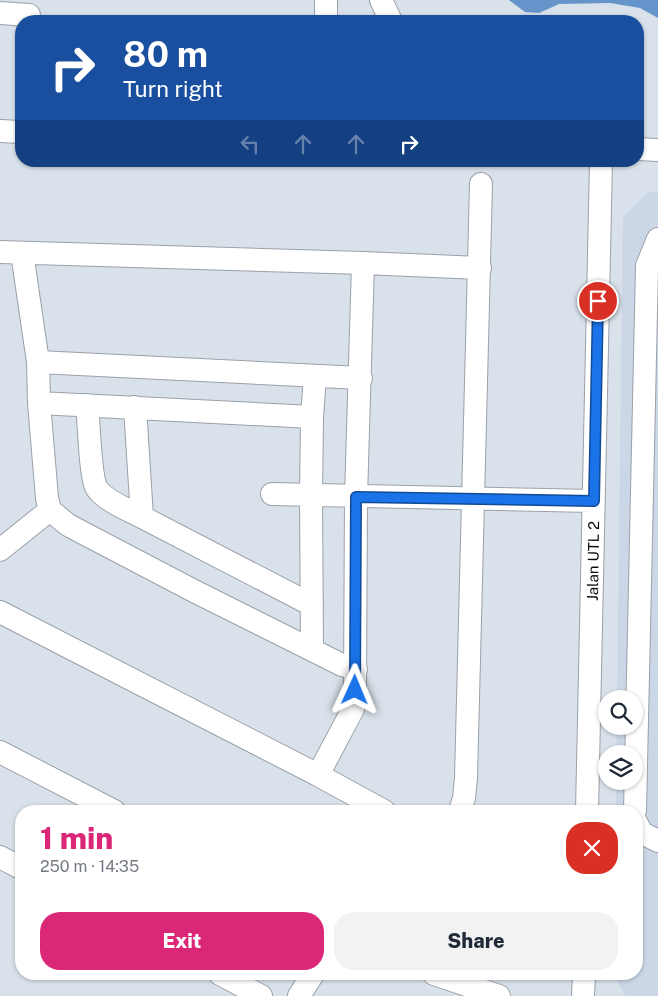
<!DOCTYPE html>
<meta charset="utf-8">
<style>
:root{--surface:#fff;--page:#f2f2f3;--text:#1f2937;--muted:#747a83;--accent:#db2777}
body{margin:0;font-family:"Public Sans",sans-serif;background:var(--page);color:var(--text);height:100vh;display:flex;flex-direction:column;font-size:19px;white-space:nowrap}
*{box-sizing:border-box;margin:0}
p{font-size:16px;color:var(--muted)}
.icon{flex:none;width:28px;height:28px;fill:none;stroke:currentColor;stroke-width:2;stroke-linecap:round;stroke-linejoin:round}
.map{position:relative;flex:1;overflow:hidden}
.drawer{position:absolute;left:15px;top:805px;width:628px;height:175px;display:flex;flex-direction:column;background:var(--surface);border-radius:20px;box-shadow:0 1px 4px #0004}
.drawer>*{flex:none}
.guide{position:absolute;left:15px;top:15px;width:629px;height:152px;border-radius:20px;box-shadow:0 1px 4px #0004;background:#1a4fa0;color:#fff;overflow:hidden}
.controls{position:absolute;left:598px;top:690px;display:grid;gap:10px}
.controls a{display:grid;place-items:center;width:45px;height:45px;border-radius:50%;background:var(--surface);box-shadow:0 1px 4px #0004;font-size:25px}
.pin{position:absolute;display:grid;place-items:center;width:42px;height:42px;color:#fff;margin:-21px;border:2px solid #fff;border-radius:50%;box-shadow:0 1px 5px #0007}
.me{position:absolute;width:55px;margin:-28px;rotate:1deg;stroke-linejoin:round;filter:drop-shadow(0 0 4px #0008)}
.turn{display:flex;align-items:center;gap:18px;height:105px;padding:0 25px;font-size:22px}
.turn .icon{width:65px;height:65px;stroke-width:2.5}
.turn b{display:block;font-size:35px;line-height:42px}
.lanes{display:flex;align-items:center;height:48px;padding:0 25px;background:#0003;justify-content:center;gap:25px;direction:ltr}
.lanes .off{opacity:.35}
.round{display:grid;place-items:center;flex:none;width:52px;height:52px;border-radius:20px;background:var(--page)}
.summary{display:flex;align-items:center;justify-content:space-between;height:85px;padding:0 25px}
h1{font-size:30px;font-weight:800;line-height:38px;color:var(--accent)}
.button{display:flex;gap:10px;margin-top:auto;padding:10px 25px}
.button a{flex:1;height:58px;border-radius:20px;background:var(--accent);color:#fff;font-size:20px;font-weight:800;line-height:58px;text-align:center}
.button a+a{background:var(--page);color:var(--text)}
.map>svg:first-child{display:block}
.built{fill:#cbd7e6}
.water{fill:#6594cb}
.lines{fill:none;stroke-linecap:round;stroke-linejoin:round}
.minor-casing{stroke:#9aa1a9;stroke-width:24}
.minor{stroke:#fff;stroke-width:22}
.route-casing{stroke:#114b97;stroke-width:12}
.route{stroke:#1a73e8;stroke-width:9}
.labels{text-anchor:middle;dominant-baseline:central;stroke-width:5;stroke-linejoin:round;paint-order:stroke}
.street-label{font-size:15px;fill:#0b0e11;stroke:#fff}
</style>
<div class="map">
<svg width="658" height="996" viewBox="0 0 658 996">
<rect width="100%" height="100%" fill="#d9e1ea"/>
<!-- built -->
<path class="built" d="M648,192H658V996H626L614,976V974H636V811H616V781H634V754H616L617,726H634V699H617L623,217Z"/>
<!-- water -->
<path class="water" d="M509,0H658V18L640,8L610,3L559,4L539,13L525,12Z"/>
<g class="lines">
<!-- minor casing -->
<g class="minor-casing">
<path id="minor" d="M381,0L391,21
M0,13L29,15
M326,21V0
M0,131L21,132
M638,149L658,150
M0,252L363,263L480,268
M22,253L38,362L361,378
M38,362L39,403L47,498L50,510
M39,403L312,417L315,376
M87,405C89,422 90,474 96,487C102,499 130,511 142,517
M135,407L142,517L312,605
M272,494L594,501
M0,550L50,510L68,525L194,591L342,665L356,669
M0,612L318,775L384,811
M312,650L311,496L312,417
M0,752L114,811
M318,775L353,709L355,690L356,497L363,263
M460,811L464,798L466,778L481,184
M587,811L601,161
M635,811L647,266L658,239
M636,822L642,833L658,841
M0,857L21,868
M220,974L261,996
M434,974L499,996
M299,996L313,974
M583,996L584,974"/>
</g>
<!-- minor -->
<use href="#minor" class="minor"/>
</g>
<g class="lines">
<!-- route casing -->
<g class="route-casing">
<path id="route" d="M355,690L356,497L594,501L598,301"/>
</g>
<!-- route -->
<use href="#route" class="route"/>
</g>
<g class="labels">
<!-- street labels -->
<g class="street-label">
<text transform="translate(593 561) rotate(-89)">Jalan UTL 2</text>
</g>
</g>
</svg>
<div class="controls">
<a><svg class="icon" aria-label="search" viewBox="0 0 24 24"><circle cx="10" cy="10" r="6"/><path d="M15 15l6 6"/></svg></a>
<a><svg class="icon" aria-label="layers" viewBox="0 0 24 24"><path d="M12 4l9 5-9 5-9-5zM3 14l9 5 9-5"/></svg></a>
</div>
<div class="pin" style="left:598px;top:301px;background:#d93025"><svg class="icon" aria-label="arrive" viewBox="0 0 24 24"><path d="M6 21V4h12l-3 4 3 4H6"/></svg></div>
<svg class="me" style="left:355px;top:690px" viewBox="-20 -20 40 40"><path d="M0-17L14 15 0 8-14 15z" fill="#1a73e8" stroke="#fff" stroke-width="4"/></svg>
<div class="guide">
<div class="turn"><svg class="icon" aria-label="right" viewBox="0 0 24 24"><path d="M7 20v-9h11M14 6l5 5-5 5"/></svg><div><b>80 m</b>Turn right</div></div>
<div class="lanes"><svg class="icon off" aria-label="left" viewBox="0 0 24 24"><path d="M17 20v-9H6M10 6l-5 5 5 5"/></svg><svg class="icon off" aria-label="ahead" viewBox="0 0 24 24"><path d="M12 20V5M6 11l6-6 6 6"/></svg><svg class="icon off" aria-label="ahead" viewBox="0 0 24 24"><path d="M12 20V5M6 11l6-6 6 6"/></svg><svg class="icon" aria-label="right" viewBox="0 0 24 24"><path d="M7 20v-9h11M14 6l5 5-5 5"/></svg></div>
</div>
<section class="drawer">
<div class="summary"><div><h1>1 min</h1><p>250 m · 14:35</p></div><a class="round" style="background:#d93025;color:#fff"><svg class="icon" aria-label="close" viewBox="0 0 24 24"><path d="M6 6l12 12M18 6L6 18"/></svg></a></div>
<div class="button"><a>Exit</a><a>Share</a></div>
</section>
</div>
